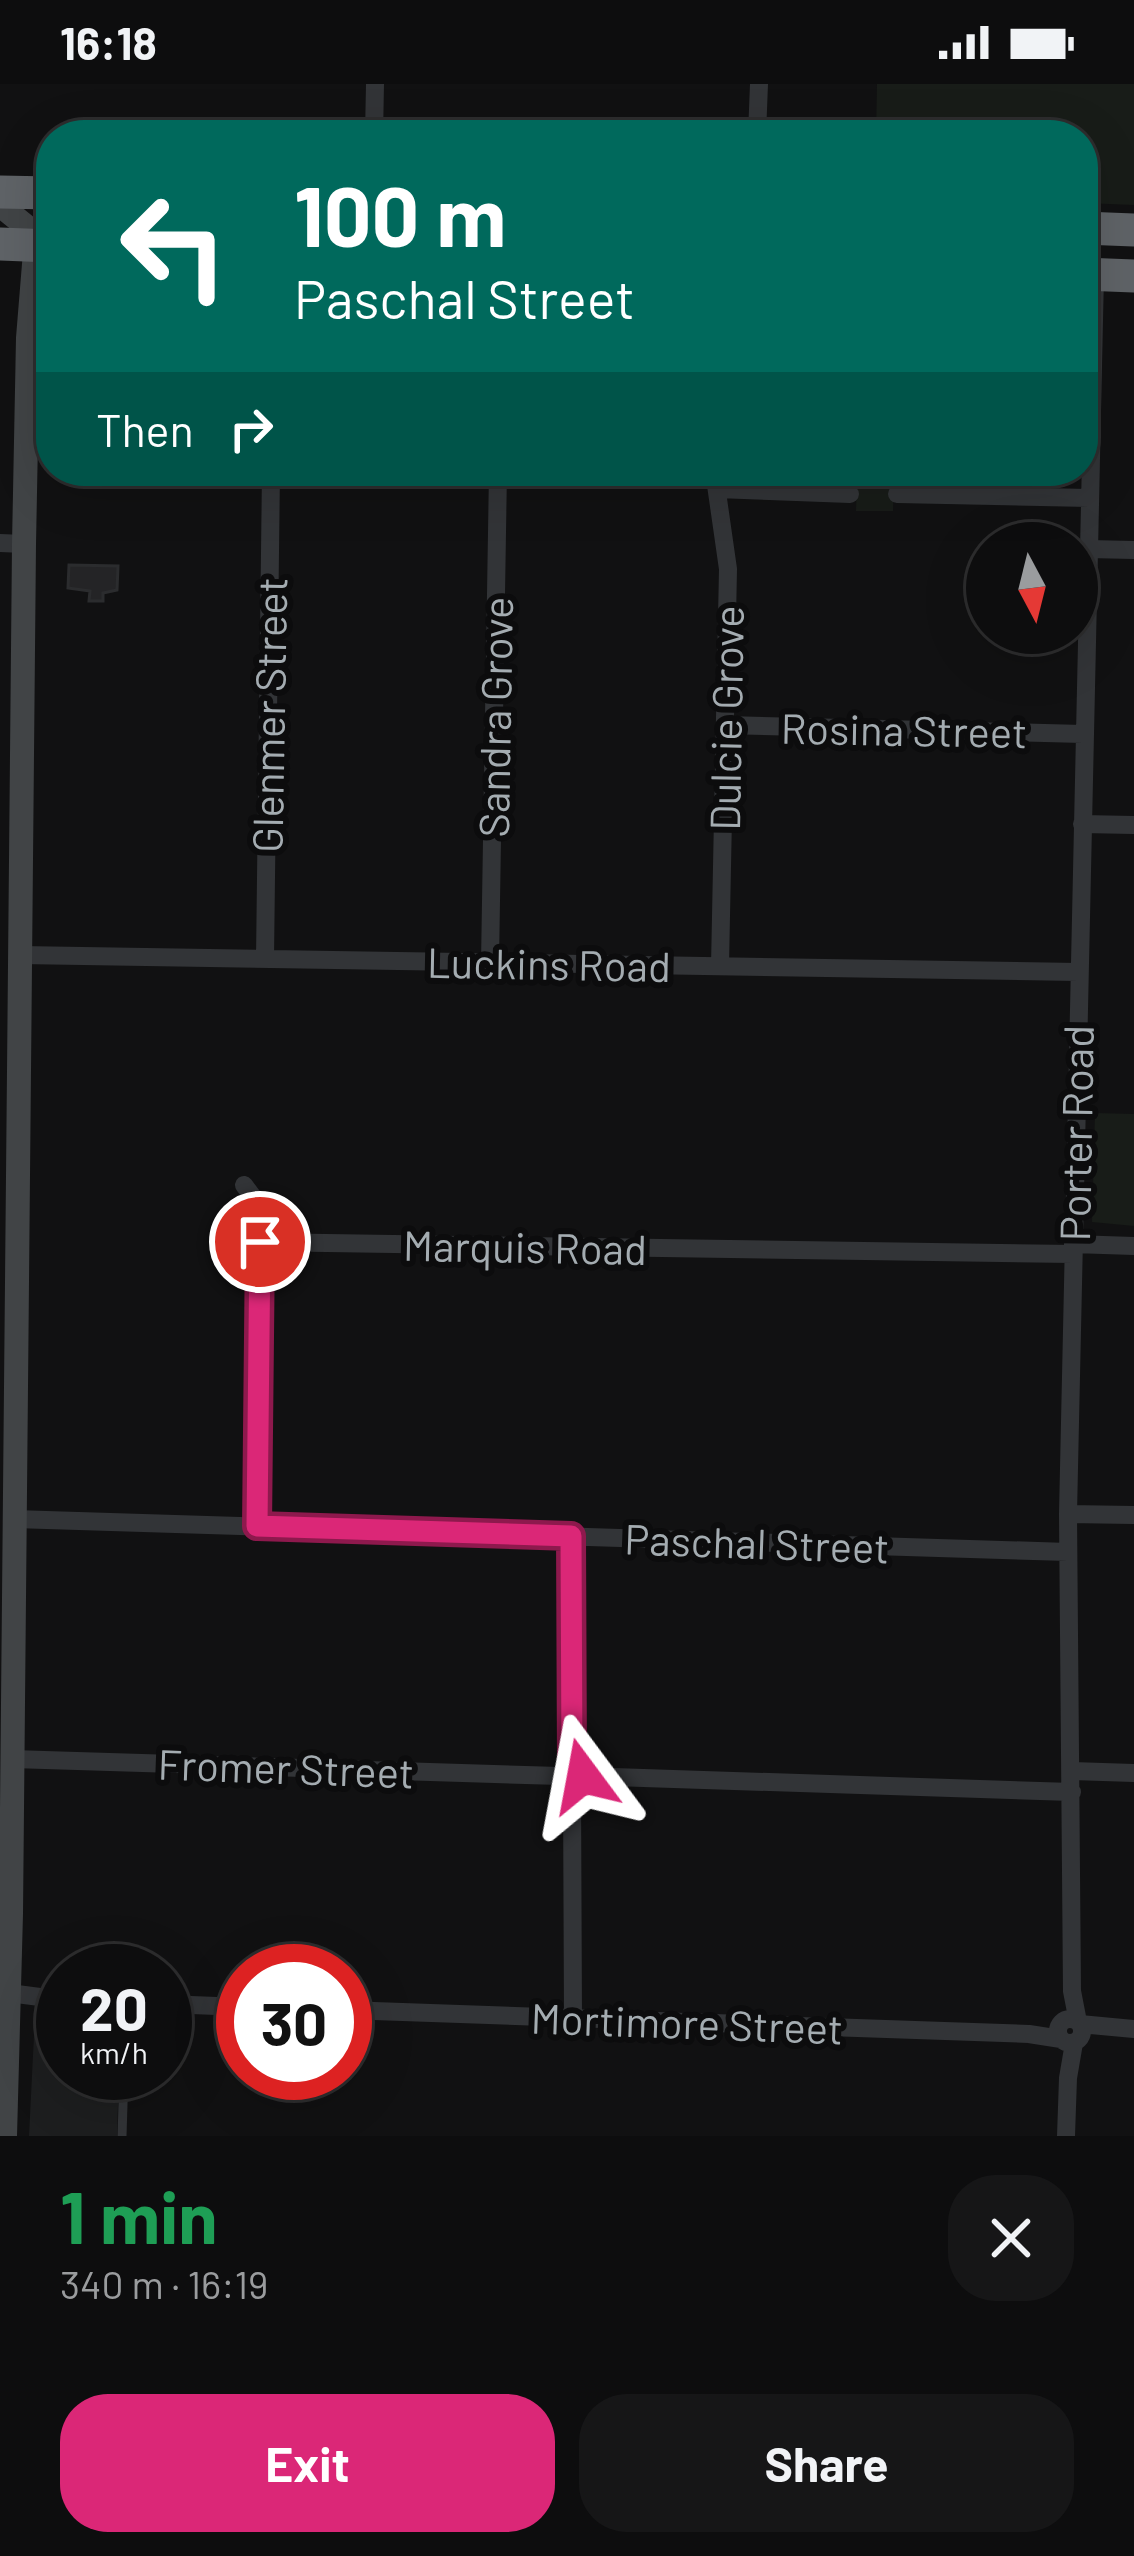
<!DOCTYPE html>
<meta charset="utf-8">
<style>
:root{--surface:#0d0d0e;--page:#161617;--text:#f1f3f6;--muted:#9a9c9e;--line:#2d2d2e;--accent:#db2777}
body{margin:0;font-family:Barlow,sans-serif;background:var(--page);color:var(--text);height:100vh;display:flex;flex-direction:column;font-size:45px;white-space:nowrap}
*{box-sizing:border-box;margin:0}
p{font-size:39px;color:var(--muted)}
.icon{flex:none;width:66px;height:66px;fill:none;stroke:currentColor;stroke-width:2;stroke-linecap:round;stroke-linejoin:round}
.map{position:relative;height:2052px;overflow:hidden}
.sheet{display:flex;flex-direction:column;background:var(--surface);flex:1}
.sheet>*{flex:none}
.banner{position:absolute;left:36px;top:36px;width:1062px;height:366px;border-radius:48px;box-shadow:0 12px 48px #0002,0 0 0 3px var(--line);background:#00695c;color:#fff;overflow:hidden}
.needle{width:78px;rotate:173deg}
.controls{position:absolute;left:966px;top:438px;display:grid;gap:24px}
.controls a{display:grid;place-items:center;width:132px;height:132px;border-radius:50%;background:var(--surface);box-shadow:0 12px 48px #0002,0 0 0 3px var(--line);font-size:60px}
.speed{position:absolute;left:36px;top:1860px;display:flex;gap:24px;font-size:60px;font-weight:700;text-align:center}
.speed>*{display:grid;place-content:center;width:156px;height:156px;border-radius:50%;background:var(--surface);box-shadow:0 12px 48px #0002,0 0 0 3px var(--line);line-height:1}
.speed small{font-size:30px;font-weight:400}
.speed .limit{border:18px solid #d22;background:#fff;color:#111}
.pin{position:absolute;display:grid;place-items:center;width:102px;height:102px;color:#fff;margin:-51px;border:6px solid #fff;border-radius:50%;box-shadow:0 3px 12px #0007}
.me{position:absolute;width:132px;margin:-66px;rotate:347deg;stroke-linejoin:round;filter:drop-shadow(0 0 9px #0008)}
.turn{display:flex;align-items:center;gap:42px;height:252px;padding:0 60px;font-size:54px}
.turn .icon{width:156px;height:156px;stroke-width:2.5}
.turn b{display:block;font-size:84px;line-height:102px}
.then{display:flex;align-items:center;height:114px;padding:0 60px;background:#0003;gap:24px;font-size:45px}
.round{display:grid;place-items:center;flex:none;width:126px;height:126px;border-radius:48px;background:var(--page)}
.overview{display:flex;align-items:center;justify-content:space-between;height:204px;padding:0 60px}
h1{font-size:72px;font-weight:700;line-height:90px;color:#1e9e55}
.button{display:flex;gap:24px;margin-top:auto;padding:24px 60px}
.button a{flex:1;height:138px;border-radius:48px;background:var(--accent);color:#fff;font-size:48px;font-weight:700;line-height:138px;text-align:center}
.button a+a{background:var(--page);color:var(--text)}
.status{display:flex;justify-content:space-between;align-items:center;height:84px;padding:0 60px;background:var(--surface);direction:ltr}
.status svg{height:33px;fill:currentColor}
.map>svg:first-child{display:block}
.built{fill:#1d1e1f}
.green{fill:#181c18}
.building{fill:#242426;stroke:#2b2c2e;stroke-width:3}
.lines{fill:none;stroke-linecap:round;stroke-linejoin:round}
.lane{stroke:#323437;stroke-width:9}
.street{stroke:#323437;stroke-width:18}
.secondary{stroke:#414446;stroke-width:24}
.highway{stroke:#5f6367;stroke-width:33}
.route-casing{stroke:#8e194d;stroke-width:30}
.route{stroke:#db2777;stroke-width:21}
.labels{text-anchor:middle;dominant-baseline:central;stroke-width:12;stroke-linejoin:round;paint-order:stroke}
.street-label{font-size:42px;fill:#a4acb1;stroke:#0c0c0d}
</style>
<div class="status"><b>16:18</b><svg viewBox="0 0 49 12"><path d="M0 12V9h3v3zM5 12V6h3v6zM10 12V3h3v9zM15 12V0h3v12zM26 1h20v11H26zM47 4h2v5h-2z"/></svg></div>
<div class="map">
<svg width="1134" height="2052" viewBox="0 0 1134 2052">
<rect width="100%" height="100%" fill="#111112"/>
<!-- built -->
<path class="built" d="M63,1936V1989H119L117,2052H29L34,1951L47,1937Z"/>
<!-- green -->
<path class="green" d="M877,0H1134V121L1083,119V51H876Z
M857,389L894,390L893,427H856Z
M1095,1029L1134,1030V1142L1092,1138Z"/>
<!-- building -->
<path class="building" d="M69,481L118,482L117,506L103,509V517H89L90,507L68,504Z"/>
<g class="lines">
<!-- lane -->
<path class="lane" d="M122,2052L124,1989"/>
<!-- street -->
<path class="street" d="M374,51L375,0
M757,51L759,0
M714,387L728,485L720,882
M717,405L850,410
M897,410L1089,414
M0,459L24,460
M1088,465L1134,466
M725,641L1083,650
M1082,740L1134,741
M20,871L1078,888
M265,875L271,387
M490,879L498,387
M244,1101L256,1117L260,1158
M1073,1160L1134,1162
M1068,1430L1134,1431
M14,1435L1068,1468
M257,1442L260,1158L1073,1170
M571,1452V1681
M12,1675L560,1692
M1072,1687L1134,1689
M583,1692L1072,1708
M572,1704L573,1934
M9,1909L63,1916
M165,1920L243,1923
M345,1926L1029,1950L1061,1955
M1058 1947a12 12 0 1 1 24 0a12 12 0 1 1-24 0Z
M1078,1938L1072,1907L1068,1430L1095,191
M1080,1940L1134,1945
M1066,2052L1068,1994L1074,1959"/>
<!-- secondary -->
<path class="secondary" d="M0,121L27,143L35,168L28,254L24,460L11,1830L5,2052"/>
<!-- highway -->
<path class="highway" d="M0,108L51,109
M1083,144L1134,146
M0,160L51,162
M1083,190L1134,192"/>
</g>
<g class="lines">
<!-- route casing -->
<g class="route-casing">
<path id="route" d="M260,1158L257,1442L571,1452L572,1681L578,1683L583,1692"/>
</g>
<!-- route -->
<use href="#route" class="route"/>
</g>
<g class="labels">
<!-- street labels -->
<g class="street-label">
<text transform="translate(268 631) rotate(-89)">Glenmer Street</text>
<text transform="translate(494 633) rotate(-89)">Sandra Grove</text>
<text transform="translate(725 634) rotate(-89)">Dulcie Grove</text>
<text transform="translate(904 645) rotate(1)">Rosina Street</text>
<text transform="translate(549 879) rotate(1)">Luckins Road</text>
<text transform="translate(1075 1049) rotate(-89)">Porter Road</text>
<text transform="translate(525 1162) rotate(1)">Marquis Road</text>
<text transform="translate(757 1458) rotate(2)">Paschal Street</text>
<text transform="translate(286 1683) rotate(2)">Fromer Street</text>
<text transform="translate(687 1938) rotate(2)">Mortimore Street</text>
</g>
</g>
</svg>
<div class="controls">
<a><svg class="needle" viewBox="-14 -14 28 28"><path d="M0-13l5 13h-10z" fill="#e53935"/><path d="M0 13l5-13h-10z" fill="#9a9c9e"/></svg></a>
</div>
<div class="speed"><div>20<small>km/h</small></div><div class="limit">30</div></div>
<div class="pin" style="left:260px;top:1158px;background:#d93025"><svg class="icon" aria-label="arrive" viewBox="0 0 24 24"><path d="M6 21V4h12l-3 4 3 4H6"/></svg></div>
<svg class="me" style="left:583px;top:1692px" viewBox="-20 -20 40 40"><path d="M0-17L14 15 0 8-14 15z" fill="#db2777" stroke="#fff" stroke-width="4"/></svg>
<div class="banner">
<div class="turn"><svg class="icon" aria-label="left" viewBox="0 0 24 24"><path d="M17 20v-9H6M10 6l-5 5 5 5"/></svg><div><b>100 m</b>Paschal Street</div></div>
<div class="then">Then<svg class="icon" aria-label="right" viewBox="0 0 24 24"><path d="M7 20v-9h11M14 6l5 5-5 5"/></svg></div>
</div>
</div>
<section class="sheet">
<div class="overview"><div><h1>1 min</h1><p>340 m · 16:19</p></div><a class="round"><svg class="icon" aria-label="close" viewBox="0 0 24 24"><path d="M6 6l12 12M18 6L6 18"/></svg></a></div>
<div class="button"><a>Exit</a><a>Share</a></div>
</section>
